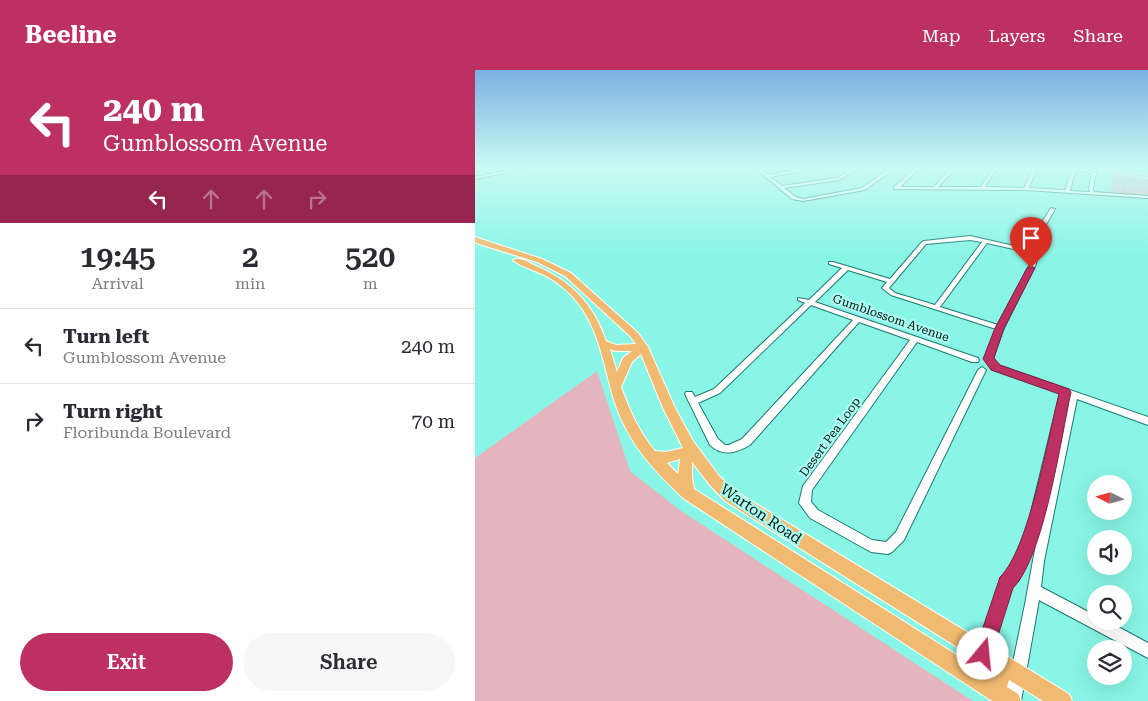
<!DOCTYPE html>
<style>
:root{--surface:#fff;--page:#f7f7f7;--text:#2b2b33;--muted:#7c7c81;--line:#e1e1e2;--accent:#bd3062}
body{margin:0;font-family:"Roboto Serif",serif;background:var(--page);color:var(--text);height:100vh;display:flex;flex-direction:column;font-size:19px;white-space:nowrap}
*{box-sizing:border-box;margin:0}
p{font-size:16px;color:var(--muted)}
.icon{flex:none;width:28px;height:28px;fill:none;stroke:currentColor;stroke-width:2;stroke-linecap:round;stroke-linejoin:round}
.map{position:relative;flex:1;overflow:hidden}
.panel{display:flex;flex-direction:column;background:var(--surface);width:475px}
.panel>*{flex:none}
.top-card{background:#bd3062;color:#fff;overflow:hidden}
.needle{width:32px;rotate:276deg}
.buttons{position:absolute;left:612px;top:405px;display:grid;gap:10px}
.buttons a{display:grid;place-items:center;width:45px;height:45px;border-radius:50%;background:var(--surface);box-shadow:0 5px 20px #0002;font-size:25px}
.pin{position:absolute;display:grid;place-items:center;width:42px;height:42px;color:#fff;margin:-51px -21px;border-radius:50% 50% 50% 0;rotate:-45deg;box-shadow:0 0 5px #0007}
.pin .icon{rotate:45deg}
.me{position:absolute;width:55px;margin:-28px;rotate:17deg;stroke-linejoin:round;filter:drop-shadow(0 0 4px #0008)}
.turn{display:flex;align-items:center;gap:18px;height:105px;padding:0 20px;font-size:22px}
.turn .icon{width:65px;height:65px;stroke-width:2.5}
.turn b{display:block;font-size:35px;line-height:42px}
.lanes{display:flex;align-items:center;height:48px;padding:0 20px;background:#0003;justify-content:center;gap:25px;direction:ltr}
.lanes .off{opacity:.35}
.eta{display:flex;justify-content:space-evenly;align-items:center;height:85px;text-align:center}
.eta b{font-size:30px;font-weight:600;line-height:35px}
.primary-button{display:flex;gap:10px;margin-top:auto;padding:10px 20px}
.primary-button a{flex:1;height:58px;border-radius:30px;background:var(--accent);color:#fff;font-size:20px;font-weight:600;line-height:58px;text-align:center}
.primary-button a+a{background:var(--page);color:var(--text)}
ul{padding:0;list-style:none}
li{display:flex;align-items:center;gap:15px;height:75px;padding:0 20px;border-top:1px solid var(--line)}
li div{flex:1}
li b{display:block;font-size:19px}
li em{font-style:normal}
header{display:flex;align-items:center;gap:30px;box-sizing:border-box;height:70px;padding:0 25px;background:var(--accent);color:#fff}
header strong{font-size:24px}
nav{display:flex;gap:28px;margin-inline-start:auto;font-size:18px}
main{display:flex;flex:1;min-height:0}
.map>svg:first-child{display:block}
.green{fill:#e5b5bf}
.lines{fill:none;stroke-linecap:round;stroke-linejoin:round}
.stream{stroke:#78add9;stroke-width:1}
.minor-casing{stroke:#1e786e;stroke-width:2}
.major-casing{stroke:#fff;stroke-width:2}
.minor{fill:#fff;fill-rule:evenodd}
.major{fill:#f1ba71;fill-rule:evenodd}
.route{fill:#bd3062;stroke:#7b1f40}
.labels{text-anchor:middle;dominant-baseline:central;stroke-width:4.5;stroke-linejoin:round;paint-order:stroke}
.street-label{font-size:12px;fill:#001310;stroke:#abfef2}
.near-street-label{font-size:15px;fill:#001310;stroke:#abfef2}
</style>
<header>
<strong>Beeline</strong>
<nav><a>Map</a><a>Layers</a><a>Share</a></nav>
</header>
<main>
<section class="panel">
<div class="top-card">
<div class="turn"><svg class="icon" aria-label="left" viewBox="0 0 24 24"><path d="M17 20v-9H6M10 6l-5 5 5 5"/></svg><div><b>240 m</b>Gumblossom Avenue</div></div>
<div class="lanes"><svg class="icon" aria-label="left" viewBox="0 0 24 24"><path d="M17 20v-9H6M10 6l-5 5 5 5"/></svg><svg class="icon off" aria-label="ahead" viewBox="0 0 24 24"><path d="M12 20V5M6 11l6-6 6 6"/></svg><svg class="icon off" aria-label="ahead" viewBox="0 0 24 24"><path d="M12 20V5M6 11l6-6 6 6"/></svg><svg class="icon off" aria-label="right" viewBox="0 0 24 24"><path d="M7 20v-9h11M14 6l5 5-5 5"/></svg></div>
</div>
<div class="eta">
<div><b>19:45</b><p>Arrival</p></div>
<div><b>2</b><p>min</p></div>
<div><b>520</b><p>m</p></div>
</div>
<ul>
<li><svg class="icon" aria-label="left" viewBox="0 0 24 24"><path d="M17 20v-9H6M10 6l-5 5 5 5"/></svg><div><b>Turn left</b><p>Gumblossom Avenue</p></div><em>240 m</em></li>
<li><svg class="icon" aria-label="right" viewBox="0 0 24 24"><path d="M7 20v-9h11M14 6l5 5-5 5"/></svg><div><b>Turn right</b><p>Floribunda Boulevard</p></div><em>70 m</em></li>
</ul>
<div class="primary-button"><a>Exit</a><a>Share</a></div>
</section>
<div class="map">
<svg width="673" height="631" viewBox="0 0 673 631">
<rect width="100%" height="100%" fill="#89f5e6"/>
<!-- green -->
<path class="green" d="M638,102L673,109V127L636,124Z
M122,301L155,401L206,441L498,631H0V388Z"/>
<g class="lines">
<!-- stream -->
<path class="stream" d="M662,102L668,98
M647,121L652,114L651,111L656,109"/>
<!-- minor casing -->
<g class="minor-casing">
<path id="minor" d="M43,98H53L0,109V107Z
M280,98H285L293,105L332,98H344L295,107L307,116L362,108L378,98H384L364,110L309,118L321,127L328,129L387,118L415,98H420L390,120L328,131L317,129Z
M440,98H445L425,117H459L476,98H481L463,117H507L506,116L519,98H523L510,116L511,117L549,118L558,98H562L554,118L590,120L597,100L610,99L621,103L618,119L619,122L673,126V128L551,120L419,119V117ZM610,101L617,104L614,119L615,122L595,121L600,102Z
M576,138L580,139L565,165L561,194L529,258L517,291L514,292L510,289L521,259L416,225L407,218L412,212L373,200L340,232L503,288L504,290L503,292H497L442,272L337,420L336,432L343,440L397,470L411,472L421,462L503,300L507,297L511,300L429,470L417,482L413,484L396,482L335,448L324,433L328,416L435,270L384,252L275,375C261,383 248,387 235,375L210,324L211,322H217L220,327L239,319L330,233L323,230V228L334,230L367,198L354,194V192H358L415,209L447,172L449,171L495,166L557,180L559,165ZM495,170L507,172L460,235L420,223L414,218L451,174ZM512,173L557,183L555,194L523,255L465,237ZM336,235L378,250L267,369L254,375H250L243,369L223,333L245,323Z
M520,294L673,347V355L602,329L569,491L566,517L621,546V551H632L673,573V588L564,530L546,631H530L550,534L561,474L544,510L536,517L506,614L501,617L496,614L493,609L524,513L526,508L534,500L549,471L585,323L517,299L516,297L517,295Z"/>
</g>
<!-- major casing -->
<g class="major-casing">
<path id="major" d="M610,98H625L672,105L673,108Z
M0,167L67,189L96,203L163,263L173,277L200,338L218,371L244,406L260,421L594,624L597,631H568L534,610L532,617L543,624L546,631H518L514,629L208,428C176,397 153,373 139,330C130,300 125,266 108,240C99,226 84,212 69,205C59,200 46,197 38,190C44,186 53,192 59,195C96,211 118,233 131,271L141,275L161,274L156,267L90,206L62,192L4,174L0,172ZM135,279L140,281H157L148,288L142,302ZM166,284L188,338L208,378L191,382L180,381C164,362 155,341 146,317L157,292ZM205,389L203,404L192,393ZM217,392L234,414L250,431L517,599L515,606L219,419L217,407Z"/>
</g>
<!-- minor -->
<use href="#minor" class="minor"/>
<!-- major -->
<use href="#major" class="major"/>
</g>
<!-- sky -->
<linearGradient id="sky" x2="0" y2="1"><stop stop-color="#7bb1e2"/><stop offset="0.52" stop-color="#cafaf4"/><stop offset="1" stop-color="#cafaf4" stop-opacity="0"/></linearGradient>
<rect width="673" height="187" fill="url(#sky)"/>
<!-- route -->
<path class="route" d="M556,196L560,198L529,258L519,288L525,295L594,319L596,322C586,368 569,487 538,518L515,591L508,594L501,591L499,584L525,507C554,479 573,367 584,324L516,300L508,289L520,258L552,198Z"/>
<g class="labels">
<!-- street labels -->
<g class="street-label">
<text transform="translate(416 248) rotate(19)">Gumblossom Avenue</text>
<text transform="translate(355 367) rotate(-54)">Desert Pea Loop</text>
</g>
<!-- near-street labels -->
<g class="near-street-label">
<text transform="translate(286 444) rotate(34)">Warton Road</text>
</g>
</g>
</svg>
<div class="buttons">
<a><svg class="needle" viewBox="-14 -14 28 28"><path d="M0-13l5 13h-10z" fill="#e53935"/><path d="M0 13l5-13h-10z" fill="#7c7c81"/></svg></a>
<a><svg class="icon" aria-label="sound" viewBox="0 0 24 24"><path d="M4 9h4l5-4v14l-5-4H4zM17 9q2 3 0 6"/></svg></a>
<a><svg class="icon" aria-label="search" viewBox="0 0 24 24"><circle cx="10" cy="10" r="6"/><path d="M15 15l6 6"/></svg></a>
<a><svg class="icon" aria-label="layers" viewBox="0 0 24 24"><path d="M12 4l9 5-9 5-9-5zM3 14l9 5 9-5"/></svg></a>
</div>
<div class="pin" style="left:556px;top:198px;background:#d93025"><svg class="icon" aria-label="arrive" viewBox="0 0 24 24"><path d="M6 21V4h12l-3 4 3 4H6"/></svg></div>
<svg class="me" style="left:508px;top:584px" viewBox="-20 -20 40 40"><circle r="19" fill="#fff"/><path d="M0-13L10 11 0 6-10 11z" fill="#bd3062"/></svg>
</div>
</main>
